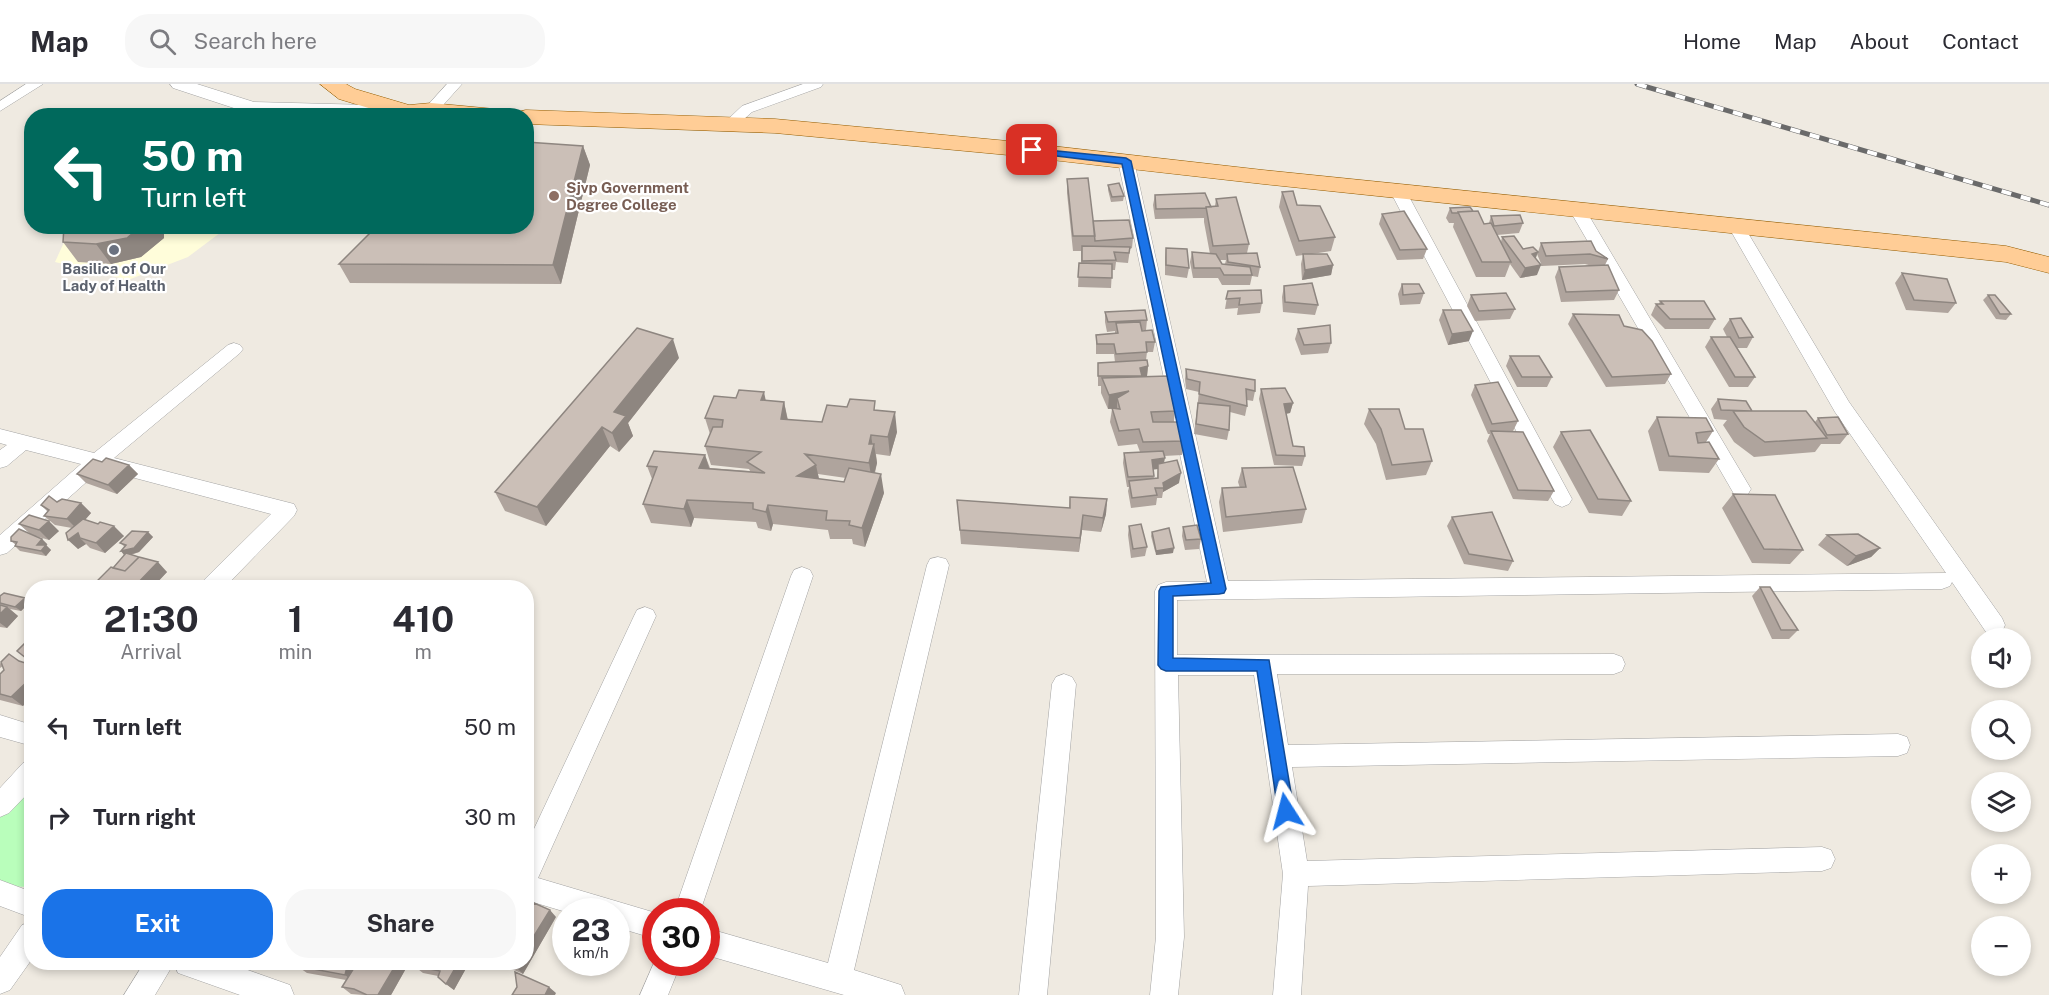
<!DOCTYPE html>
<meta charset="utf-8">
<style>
:root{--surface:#fff;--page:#f7f7f7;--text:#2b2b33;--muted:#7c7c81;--line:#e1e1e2;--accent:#1a73e8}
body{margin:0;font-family:"Public Sans",sans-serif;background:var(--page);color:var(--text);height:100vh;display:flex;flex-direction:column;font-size:22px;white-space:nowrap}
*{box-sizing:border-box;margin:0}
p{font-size:20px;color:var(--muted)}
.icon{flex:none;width:33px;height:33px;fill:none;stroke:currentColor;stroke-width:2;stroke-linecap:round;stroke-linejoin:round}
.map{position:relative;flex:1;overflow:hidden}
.panel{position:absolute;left:24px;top:496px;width:510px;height:390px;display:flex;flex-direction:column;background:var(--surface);border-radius:24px;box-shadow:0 3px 9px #0003}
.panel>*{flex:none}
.top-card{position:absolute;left:24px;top:24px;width:510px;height:126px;border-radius:24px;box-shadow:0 3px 9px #0003;background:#00695c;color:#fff;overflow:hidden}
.controls{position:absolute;left:1971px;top:544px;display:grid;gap:12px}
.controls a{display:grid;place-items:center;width:60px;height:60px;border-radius:50%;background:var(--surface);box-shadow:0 3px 9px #0003;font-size:30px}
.speed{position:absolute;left:552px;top:814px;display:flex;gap:12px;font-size:30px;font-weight:700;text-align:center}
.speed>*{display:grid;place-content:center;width:78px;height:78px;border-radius:50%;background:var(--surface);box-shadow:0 3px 9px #0003;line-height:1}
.speed small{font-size:15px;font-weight:400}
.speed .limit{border:9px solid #d22;background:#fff;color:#111}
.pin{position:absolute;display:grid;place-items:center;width:51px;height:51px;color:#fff;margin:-26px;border-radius:12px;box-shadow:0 3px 9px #0006}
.me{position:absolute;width:66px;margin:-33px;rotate:351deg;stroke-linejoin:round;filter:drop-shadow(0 0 4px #0008)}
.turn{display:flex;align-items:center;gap:21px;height:126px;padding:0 18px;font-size:27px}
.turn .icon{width:78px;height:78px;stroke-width:2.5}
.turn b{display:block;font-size:42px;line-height:51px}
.eta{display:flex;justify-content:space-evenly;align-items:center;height:102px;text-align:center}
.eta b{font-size:36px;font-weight:700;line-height:42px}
.primary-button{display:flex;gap:12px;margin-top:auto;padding:12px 18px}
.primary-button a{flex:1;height:69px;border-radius:24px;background:var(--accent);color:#fff;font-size:24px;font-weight:700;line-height:69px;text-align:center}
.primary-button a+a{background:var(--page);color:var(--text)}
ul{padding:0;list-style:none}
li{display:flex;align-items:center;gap:18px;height:90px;padding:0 18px}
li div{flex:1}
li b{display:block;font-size:22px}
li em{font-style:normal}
header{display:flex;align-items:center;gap:36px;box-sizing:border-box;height:84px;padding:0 30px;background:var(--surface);border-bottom:2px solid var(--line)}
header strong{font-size:28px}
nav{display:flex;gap:33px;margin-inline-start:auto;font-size:21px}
.search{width:420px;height:54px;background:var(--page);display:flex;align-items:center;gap:15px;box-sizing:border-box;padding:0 21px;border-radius:24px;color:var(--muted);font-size:22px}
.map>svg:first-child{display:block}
.education{fill:#fffdda}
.park{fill:#b9febb}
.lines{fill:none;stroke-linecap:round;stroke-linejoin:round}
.minor-casing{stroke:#a3a3a3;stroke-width:1}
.tertiary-casing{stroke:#a3a3a3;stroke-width:1}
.primary-casing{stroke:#955d00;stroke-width:1}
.minor{fill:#fff;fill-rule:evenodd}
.tertiary{fill:#fff;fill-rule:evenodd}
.primary{fill:#ffcd96;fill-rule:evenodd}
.rail-casing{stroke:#6a6a6a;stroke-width:5}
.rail{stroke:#fff;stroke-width:4;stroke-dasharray:10;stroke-linecap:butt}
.wall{fill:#afa49d;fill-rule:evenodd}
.shaded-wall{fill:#8e8680}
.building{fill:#cbbfb7;stroke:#8e8680;stroke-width:1.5}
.route{fill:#1a73e8;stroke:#114b97;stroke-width:1.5}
.education-dot{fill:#8d6e63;stroke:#fff;stroke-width:2}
.worship-dot{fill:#6b7280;stroke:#fff;stroke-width:2}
.labels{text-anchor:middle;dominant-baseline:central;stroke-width:4.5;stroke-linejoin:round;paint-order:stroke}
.far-education-label{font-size:15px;font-weight:bold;fill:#785e54;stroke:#fff;text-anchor:start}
.far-worship-label{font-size:15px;font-weight:bold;fill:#5b616d;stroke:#fff}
</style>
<header>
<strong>Map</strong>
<div class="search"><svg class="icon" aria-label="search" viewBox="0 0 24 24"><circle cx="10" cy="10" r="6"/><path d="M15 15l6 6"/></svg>Search here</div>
<nav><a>Home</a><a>Map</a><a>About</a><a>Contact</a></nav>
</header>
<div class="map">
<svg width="2049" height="911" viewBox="0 0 2049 911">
<rect width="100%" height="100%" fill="#efeae1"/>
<!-- education -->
<path class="education" d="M71,143H228L188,173L128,196L55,178Z"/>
<!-- park -->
<path class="park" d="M31,695V803L0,802V721Z"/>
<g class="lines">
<!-- minor casing -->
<g class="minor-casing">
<path id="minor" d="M26,0H43L0,27V17Z
M447,0H462L436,29H426L424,26L426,23Z
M803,0H823L821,3L752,28L735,43L730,44L723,40L742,22Z
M1126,72L1134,77L1228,497L1946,489L1835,328L1728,142L1736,137L1742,139L1849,318L2002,534L2005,541L2002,548L1994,550L1986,548L1952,498L1950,502L1942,505L1177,516V571L1614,570L1622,573L1625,580L1622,587L1614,590H1277L1288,661L1898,650L1907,653L1910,661L1907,669L1898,672L1292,683L1307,777L1822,763L1831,766L1835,775L1831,784L1822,787L1308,802L1301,911H1273L1283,790L1254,591H1178L1184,853L1178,911H1150L1156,853L1155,507L1158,501L1166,498H1207L1118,77Z
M1398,102L1406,107L1572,415L1569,420L1562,423L1555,420L1552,415L1390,107Z
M1577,120L1585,125L1748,400L1751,405L1748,410L1741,413L1734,410L1569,125Z
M234,259L240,261L243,265L240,269L114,374L294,420L297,426L294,432L224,504H199L202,498L271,430L101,385L7,469L0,471V451L81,380L26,366L7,382L0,384V366L7,361L0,359V345L94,369L228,261Z
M938,473L946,475L949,481L854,886L901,901L905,911H844L706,871V844L828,879L927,481L930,475Z
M802,483L810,486L813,492L700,828H674L791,492L794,486Z
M645,523L653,526L656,532L538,794L656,829V855L616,843V828H566L526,816V762L634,532L637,526Z
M1064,590L1072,593L1076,600L1047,911H1019L1052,600L1056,593Z
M0,631L32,641V662L0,653Z
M32,676V705L9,729L0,733V704L23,679Z
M0,796L32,808V834L0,822Z
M32,838V875L10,906L0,910V873L22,841Z
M656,874V879H681L668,911H640Z
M144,879H174L155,911H124Z
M174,879H228L290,901L294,911H240L178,889Z"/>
</g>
<!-- tertiary casing -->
<g class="tertiary-casing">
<path id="tertiary" d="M170,0H197L254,18L408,22L415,24L417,28L415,32L252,30L173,4Z"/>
</g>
<!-- primary casing -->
<g class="primary-casing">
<path id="primary" d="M320,0H346L355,5L409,21L431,19L495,25L503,27L506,32H395L339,15Z
M526,26L775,35L1008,57L1263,86L2006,162L2049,173V189L2006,178L1263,100L1008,71L775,49L526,40V32H516L518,28Z"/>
</g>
<!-- minor -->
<use href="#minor" class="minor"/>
<!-- tertiary -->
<use href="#tertiary" class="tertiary"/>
<!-- primary -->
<use href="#primary" class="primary"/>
<!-- rail casing -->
<g class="rail-casing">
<path id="rail" d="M1637,0L2049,121"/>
</g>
<!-- rail -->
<use href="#rail" class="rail"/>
</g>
<!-- wall -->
<path class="wall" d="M583,62L590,81L561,200L350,199L339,180Z
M1067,95L1093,137L1133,154L1132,164L1130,165L1128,179L1116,178L1115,186H1112L1111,204L1078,203L1079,179H1081V167H1073L1067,109Z
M1108,101L1124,112L1123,117L1111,118L1108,106Z
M1282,108L1335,153L1331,167L1312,170L1333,181L1331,191L1302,196L1301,180L1303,171L1296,172L1279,123Z
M1155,111L1211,123L1215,122L1216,115L1249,160L1247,169L1260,183L1258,193L1252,192L1250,201H1222L1218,194H1193L1190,178L1192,168L1210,170L1204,138V134L1155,135L1153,121ZM1220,176H1226L1225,180H1222Z
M1450,124L1473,127L1484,140L1489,139L1491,132L1523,139L1519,149L1497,151L1501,158L1502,153L1523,165L1538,168L1541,159L1596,167L1608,175L1605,181L1619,206L1614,216L1561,218L1555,193L1559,183L1592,182L1585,180L1542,182L1537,170L1536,174L1537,191L1520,194L1510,180L1505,193H1476L1453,143L1454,139H1449L1446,134Z
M1382,130L1427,165L1423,175L1397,176L1379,140Z
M64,142H164V154L141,173L111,180L78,178L63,158Z
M1166,164L1189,184L1187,194L1165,191V174Z
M1902,189L1956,219L1948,229L1906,226L1895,199Z
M1402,200L1424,209L1420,220L1400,221L1398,210Z
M1284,202L1318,221L1315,231L1283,228L1282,213Z
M1228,207L1262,219L1260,229L1237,231L1238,224L1225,225Z
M1471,211L1515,225L1510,235L1475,237L1467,222Z
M1988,211L2011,230L2006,236L1996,235L1983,216Z
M1660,217L1715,235L1709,245H1665L1651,231L1656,220H1659Z
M1443,226L1469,257L1448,261L1439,236Z
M1105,228L1147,236L1146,246H1142V247L1155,258L1153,268H1147L1146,276L1148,282L1147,292L1144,293L1175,327L1174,338L1184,357L1182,371L1164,372V379L1179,399L1163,408L1162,414H1157L1156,421L1131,424L1128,407L1129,403H1127L1123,379L1124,369L1140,368L1137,360L1118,362L1110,338L1112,325H1108L1101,309V302H1098V279L1115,278L1114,270H1096V251L1115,249V247L1107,248L1105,238ZM1153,385H1158L1157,394L1154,395Z
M1573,230L1624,242L1671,290L1665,300L1606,303L1568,240Z
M1730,235L1753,253L1747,264H1737L1755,293L1748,303H1729L1705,263L1711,253H1727L1723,245Z
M1298,245L1331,259L1328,269L1301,271L1295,255Z
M1510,272L1552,293L1547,303H1517L1506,282Z
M679,274L628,339L633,352L619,368L610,362L546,442L505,427L495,408Z
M1186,285L1255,307L1253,317L1247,316V322L1245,332L1230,328L1229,346L1227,356L1194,350L1199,308L1186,305L1185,295Z
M1475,301L1518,337L1513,347H1506L1554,407L1548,417L1513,415L1487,357L1490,350H1488L1471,311Z
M1261,305L1293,319L1290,329L1286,330L1293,362L1305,372L1302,382L1274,381L1259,315Z
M1718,315L1752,327L1815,338L1818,334L1848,350L1840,360H1821L1815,368L1754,373L1734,358L1723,341L1727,336L1714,335L1711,325Z
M766,317L784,318L788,336L822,338L876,326L897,348L890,372L876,370L877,379L875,389L884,409L865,463L853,460L852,455H830L828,446L773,440L771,447L758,444L756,438L694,434L691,443L651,439L643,420L652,395L647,382L705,371L710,384L750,387L749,385L711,381L705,362L710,350L705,334ZM818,390L846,394L844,398L819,395Z
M1369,325L1405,345L1432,377L1426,391L1386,396L1376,360L1364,340Z
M1657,333L1713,347L1706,358L1719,375L1709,389L1659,387L1648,347Z
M1561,348L1631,417L1622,432L1589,429L1553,363Z
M129,381L138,390L117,410L86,399L77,390Z
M1242,384L1306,425L1302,439L1223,448L1219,418L1222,404H1240L1238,398Z
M1733,410L1803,466L1790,480L1752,479L1722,424Z
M1070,413L1107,415L1106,430L1101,448L1082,446L1079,468L961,460L957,416L1069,424Z
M57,418L81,419L91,429L85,436L124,452L105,469L90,464L86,460L78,465L72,444L55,441L44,432L48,428L41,421Z
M1452,433L1513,477L1508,487L1464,480L1447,442Z
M19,440L59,447L49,456L32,451L42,455L47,460L46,461L51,466L46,472L20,467L15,462L16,461L11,457L29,449Z
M1129,442L1147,463L1145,472L1131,474L1128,451Z
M1183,443L1201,455L1199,465L1185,466L1182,452Z
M148,448L153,453L139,468L131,471L167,488L152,504H105L97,497L113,484L124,471L121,467L125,463L120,459Z
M1152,448L1173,469L1156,471L1151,452Z
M1827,451L1880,464L1871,473L1847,482L1818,461Z
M1760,503L1798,546L1789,555H1772L1752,512Z
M0,512L30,518L21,527L10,525L18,532L7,544L0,543Z
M19,577L23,622L0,616V590L4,586L3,582L0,584V579L2,580Z
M556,833L523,890L499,879H526Z
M374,879H409L391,911H363L351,910L342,903L346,896L307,889L297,882L371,881Z
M469,879L454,906L446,900L438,892L423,889L414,882Z"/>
<!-- shaded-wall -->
<path class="shaded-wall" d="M583,62L590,81L561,200L553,181Z
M141,142H164V154L141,173L111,180L96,160Z
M1538,168L1534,178L1532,170Z
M1333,181L1331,191L1302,196L1305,186Z
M1541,181L1537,191L1520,194L1525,184Z
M1473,247L1469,257L1448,261L1452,250Z
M673,255L679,274L628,339L633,352L619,368L612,349L614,328Z
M1148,282L1147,292L1142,294L1140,284Z
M1129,307L1117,314V324L1108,325L1109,311Z
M764,308L768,327L761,316Z
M784,318L788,338L781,335Z
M1293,319L1290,329L1282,330L1284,320Z
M895,328L897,348L890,372L888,353Z
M602,343L610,362L546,442L537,423Z
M871,351L873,364L874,360L877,379L872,398L869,379V360Z
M705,371L711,390L699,384Z
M1165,374L1163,384L1158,380V385L1151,386L1152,376Z
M129,381L138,390L117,410L108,401Z
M816,381L820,400L797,392Z
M1181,389L1179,399L1163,408V399Z
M881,390L884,409L865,463L862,444Z
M1107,415L1106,430L1101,448L1103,434Z
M687,416L694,434L691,443L684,425Z
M81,419L91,429L77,445L67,435Z
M768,421L773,440L771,447L766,428Z
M1083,431L1082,446L1079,468L1080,454Z
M49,437L59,447L49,456L39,446Z
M114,442L124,452L105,469L96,459Z
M148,448L153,453L139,468L125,472L121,467Z
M78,449L80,454L86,460L78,465L68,456Z
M42,455L47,460L45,463L46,461L51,466L46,472L41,467L37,461Z
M1174,464L1173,469L1156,471V467Z
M1880,464L1871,473L1847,482L1856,472Z
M158,478L167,488L152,504H133Z
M25,514L30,518L21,527L15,523Z
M7,523L18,532L7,544L0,539V530Z
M32,593V614L23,622L11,613Z
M550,826L556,833L523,890L516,883L518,879H526V865Z
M348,879H360L354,898L345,891Z
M397,879H409L391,911H378Z
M458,879H469L454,906L446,900Z
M549,903L556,909L555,911H545Z"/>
<!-- building -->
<path class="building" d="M526,58L583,62L553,181L339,180L377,142H526Z
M1088,94L1095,152H1073L1067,95Z
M1119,99L1124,112L1112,113L1108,101Z
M1293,107L1297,121L1320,122L1335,153L1299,157L1282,108Z
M1205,109L1211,123H1206V124L1156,125L1155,111Z
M1236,113L1249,160L1213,162L1206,123L1218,122L1216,115Z
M1470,123L1473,127L1458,128V129H1452L1450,124Z
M1404,127L1427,165L1400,166L1382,130Z
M1478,127L1484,140L1491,139L1511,178H1482L1458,128Z
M1520,131L1523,139L1494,142L1491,132Z
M1129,136L1133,154L1095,157L1093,137Z
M64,142H141L127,154L96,160L63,158Z
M1514,152L1523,165L1533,163L1538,168L1532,170L1541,181L1525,184L1502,153Z
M1591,157L1596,167L1608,175L1590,170L1546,172L1541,159Z
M1082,162L1130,163L1129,169L1114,168L1116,176L1082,177Z
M1166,164L1187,165L1189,184L1166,181Z
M1192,168L1216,170L1222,180L1250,183L1252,191H1224L1220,184H1194Z
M1257,169L1260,183L1228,178L1227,170Z
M1303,170H1327L1333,181L1305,186Z
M1079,179L1112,180V194L1078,193Z
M1608,181L1619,206L1566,208L1559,183Z
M1902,189L1947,195L1956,219L1914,216Z
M1312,199L1318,221L1285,218L1284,202Z
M1402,200H1419L1424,209L1403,211Z
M1261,206L1262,219L1239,221L1240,214L1226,215L1228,207Z
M1506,209L1515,225L1479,227L1471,211Z
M1988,211H1995L2011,230H2000Z
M1660,217H1704L1715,235H1670L1656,220H1663Z
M1145,226L1147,236L1108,238L1105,228Z
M1443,226H1461L1473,247L1452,250Z
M1573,230L1619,231L1624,242L1642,246L1652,257L1671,290L1612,293Z
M1741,234L1753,253L1739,254L1730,235Z
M1140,238L1142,247L1152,246L1155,258H1146L1147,268L1116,270L1114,260H1097L1096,251L1118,249L1116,239Z
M1330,241L1331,259L1304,261L1298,245Z
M637,244L673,255L614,328L626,332L612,349L602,343L537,423L495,408Z
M1711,253H1730L1755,293H1735Z
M1510,272H1539L1552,293H1522Z
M1147,276L1148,282L1140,284L1142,292H1098V279Z
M1186,285L1255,296V307L1246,305L1247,322L1199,310L1200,298L1187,295Z
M1168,292L1175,327L1151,328L1153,338H1179L1184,357L1143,358L1139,345L1119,347L1112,324L1120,325L1117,314L1129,307L1109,311L1102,294Z
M1498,298L1518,337L1492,340L1475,301Z
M1285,304L1293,319L1284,320L1293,362L1304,363L1305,372L1276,371L1261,305Z
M739,306L764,308L761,316L784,318L781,335L822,338L827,321L847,323L850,315L875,317L874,326L895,328L888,353L871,351L869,360H874L869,379L805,370L816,381L797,392L844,398L849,384L881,390L862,444L849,441L850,437L826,436L827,427L768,421L766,428L753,425V419L687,416L684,425L643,420L657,383L647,382L654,367L705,371L699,384L765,389L747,378L761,368L705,362L713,343H722L723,336L705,334L714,312L736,314Z
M1718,315L1746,317L1752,327L1721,326Z
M1198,319L1230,322L1229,346L1196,340Z
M1369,325H1399L1405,345H1423L1432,377L1392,381L1381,345Z
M1733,327H1806L1827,354L1765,358L1744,343Z
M1657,333L1706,334L1713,347L1696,349L1698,359L1709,358L1719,375L1669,372Z
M1838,333L1848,350L1827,351L1818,334Z
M1590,346L1631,417L1598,415L1561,348Z
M1491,347L1523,348L1554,407L1518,406Z
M1163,367L1165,374L1152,376L1154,392L1128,393L1124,369Z
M106,374L129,381L108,401L77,390L93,375L102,378Z
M1177,376L1181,389L1163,399L1164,404H1155L1157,411L1132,414L1129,397L1158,394V380Z
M1293,383L1306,425L1226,433L1222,404L1246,403L1242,384Z
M1733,410L1775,411L1803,466L1764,465Z
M49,412L57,418L62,415L81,419L67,435L44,432L49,426L41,421Z
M1070,413L1107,415L1103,434L1083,431L1080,454L960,446L957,416L1070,424Z
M1492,428L1513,477L1469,470L1452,433Z
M29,431L49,437L39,446L19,440Z
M83,435L98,440L100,438L114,442L96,459L80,454L78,449L68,456L66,449Z
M1141,440L1147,463L1133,465L1129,442Z
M1197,441L1201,455L1186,456L1183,443Z
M1169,444L1174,464L1156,467L1152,448Z
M19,445L42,455L37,461H46L41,467L15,462L17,458L11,457V453Z
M132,447L148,448L134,464L121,467L126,461L120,459Z
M1858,450L1880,464L1856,472L1827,451Z
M126,469L139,473L125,487L113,484Z
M139,473L158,478L133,504H124L97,497L111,483L125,487Z
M1760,503H1770L1798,546H1781Z
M4,509L25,514L15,523L0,519V512Z
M0,521L7,523L0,530Z
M32,552V575L26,574L17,567Z
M9,570L19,577L32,581V593L11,613L0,610V590L4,586L1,578Z
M534,819L550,826L526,865V829L529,830Z
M299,879H348L345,891L297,882Z
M357,879H365L371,881L374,879H397L378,911H367L354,905L342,903Z
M416,879H458L446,900L438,893L440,887L414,882Z
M506,879H518L516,883Z
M515,888L549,903L545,911H512L517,903Z"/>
<!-- route -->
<path class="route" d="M1028,64L1126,74L1131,77L1226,505L1224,509L1219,510L1173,512V574L1269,576L1294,727L1292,732L1286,734L1280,732L1278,727L1257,587H1166L1161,585L1158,581L1159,507L1161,503L1211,499L1122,80L1032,69L1027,66Z"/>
<!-- markers -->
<circle class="education-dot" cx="554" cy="112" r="6"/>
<circle class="worship-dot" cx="114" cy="166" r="6"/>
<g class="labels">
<!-- far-education labels -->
<g class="far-education-label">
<text x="566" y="103">Sjvp Government<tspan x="566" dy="17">Degree College</tspan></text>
</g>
<!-- far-worship labels -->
<g class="far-worship-label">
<text x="114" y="184">Basilica of Our<tspan x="114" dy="17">Lady of Health</tspan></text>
</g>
</g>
</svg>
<div class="controls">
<a><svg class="icon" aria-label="sound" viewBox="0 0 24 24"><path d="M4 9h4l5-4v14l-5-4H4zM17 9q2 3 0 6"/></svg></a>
<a><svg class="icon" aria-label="search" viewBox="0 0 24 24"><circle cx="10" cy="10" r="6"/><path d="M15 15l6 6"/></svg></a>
<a><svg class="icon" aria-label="layers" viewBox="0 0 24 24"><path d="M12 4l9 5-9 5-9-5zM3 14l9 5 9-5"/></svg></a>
<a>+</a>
<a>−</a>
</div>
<div class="speed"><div>23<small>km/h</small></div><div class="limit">30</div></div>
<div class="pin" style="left:1032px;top:66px;background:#d93025"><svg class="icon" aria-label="arrive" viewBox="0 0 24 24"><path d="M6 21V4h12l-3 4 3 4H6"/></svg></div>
<svg class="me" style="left:1286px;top:727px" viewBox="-20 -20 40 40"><path d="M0-17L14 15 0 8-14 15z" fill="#1a73e8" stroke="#fff" stroke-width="4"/></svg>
<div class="top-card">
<div class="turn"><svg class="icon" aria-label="left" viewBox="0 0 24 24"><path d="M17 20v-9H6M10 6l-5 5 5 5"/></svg><div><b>50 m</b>Turn left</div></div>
</div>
<section class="panel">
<div class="eta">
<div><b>21:30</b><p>Arrival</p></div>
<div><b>1</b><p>min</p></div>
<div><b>410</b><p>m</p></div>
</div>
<ul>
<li><svg class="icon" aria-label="left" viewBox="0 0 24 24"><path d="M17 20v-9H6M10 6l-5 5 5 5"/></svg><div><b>Turn left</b></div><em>50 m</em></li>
<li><svg class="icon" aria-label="right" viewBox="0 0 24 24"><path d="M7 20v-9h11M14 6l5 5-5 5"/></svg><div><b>Turn right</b></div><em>30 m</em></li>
</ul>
<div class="primary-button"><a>Exit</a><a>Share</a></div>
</section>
</div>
